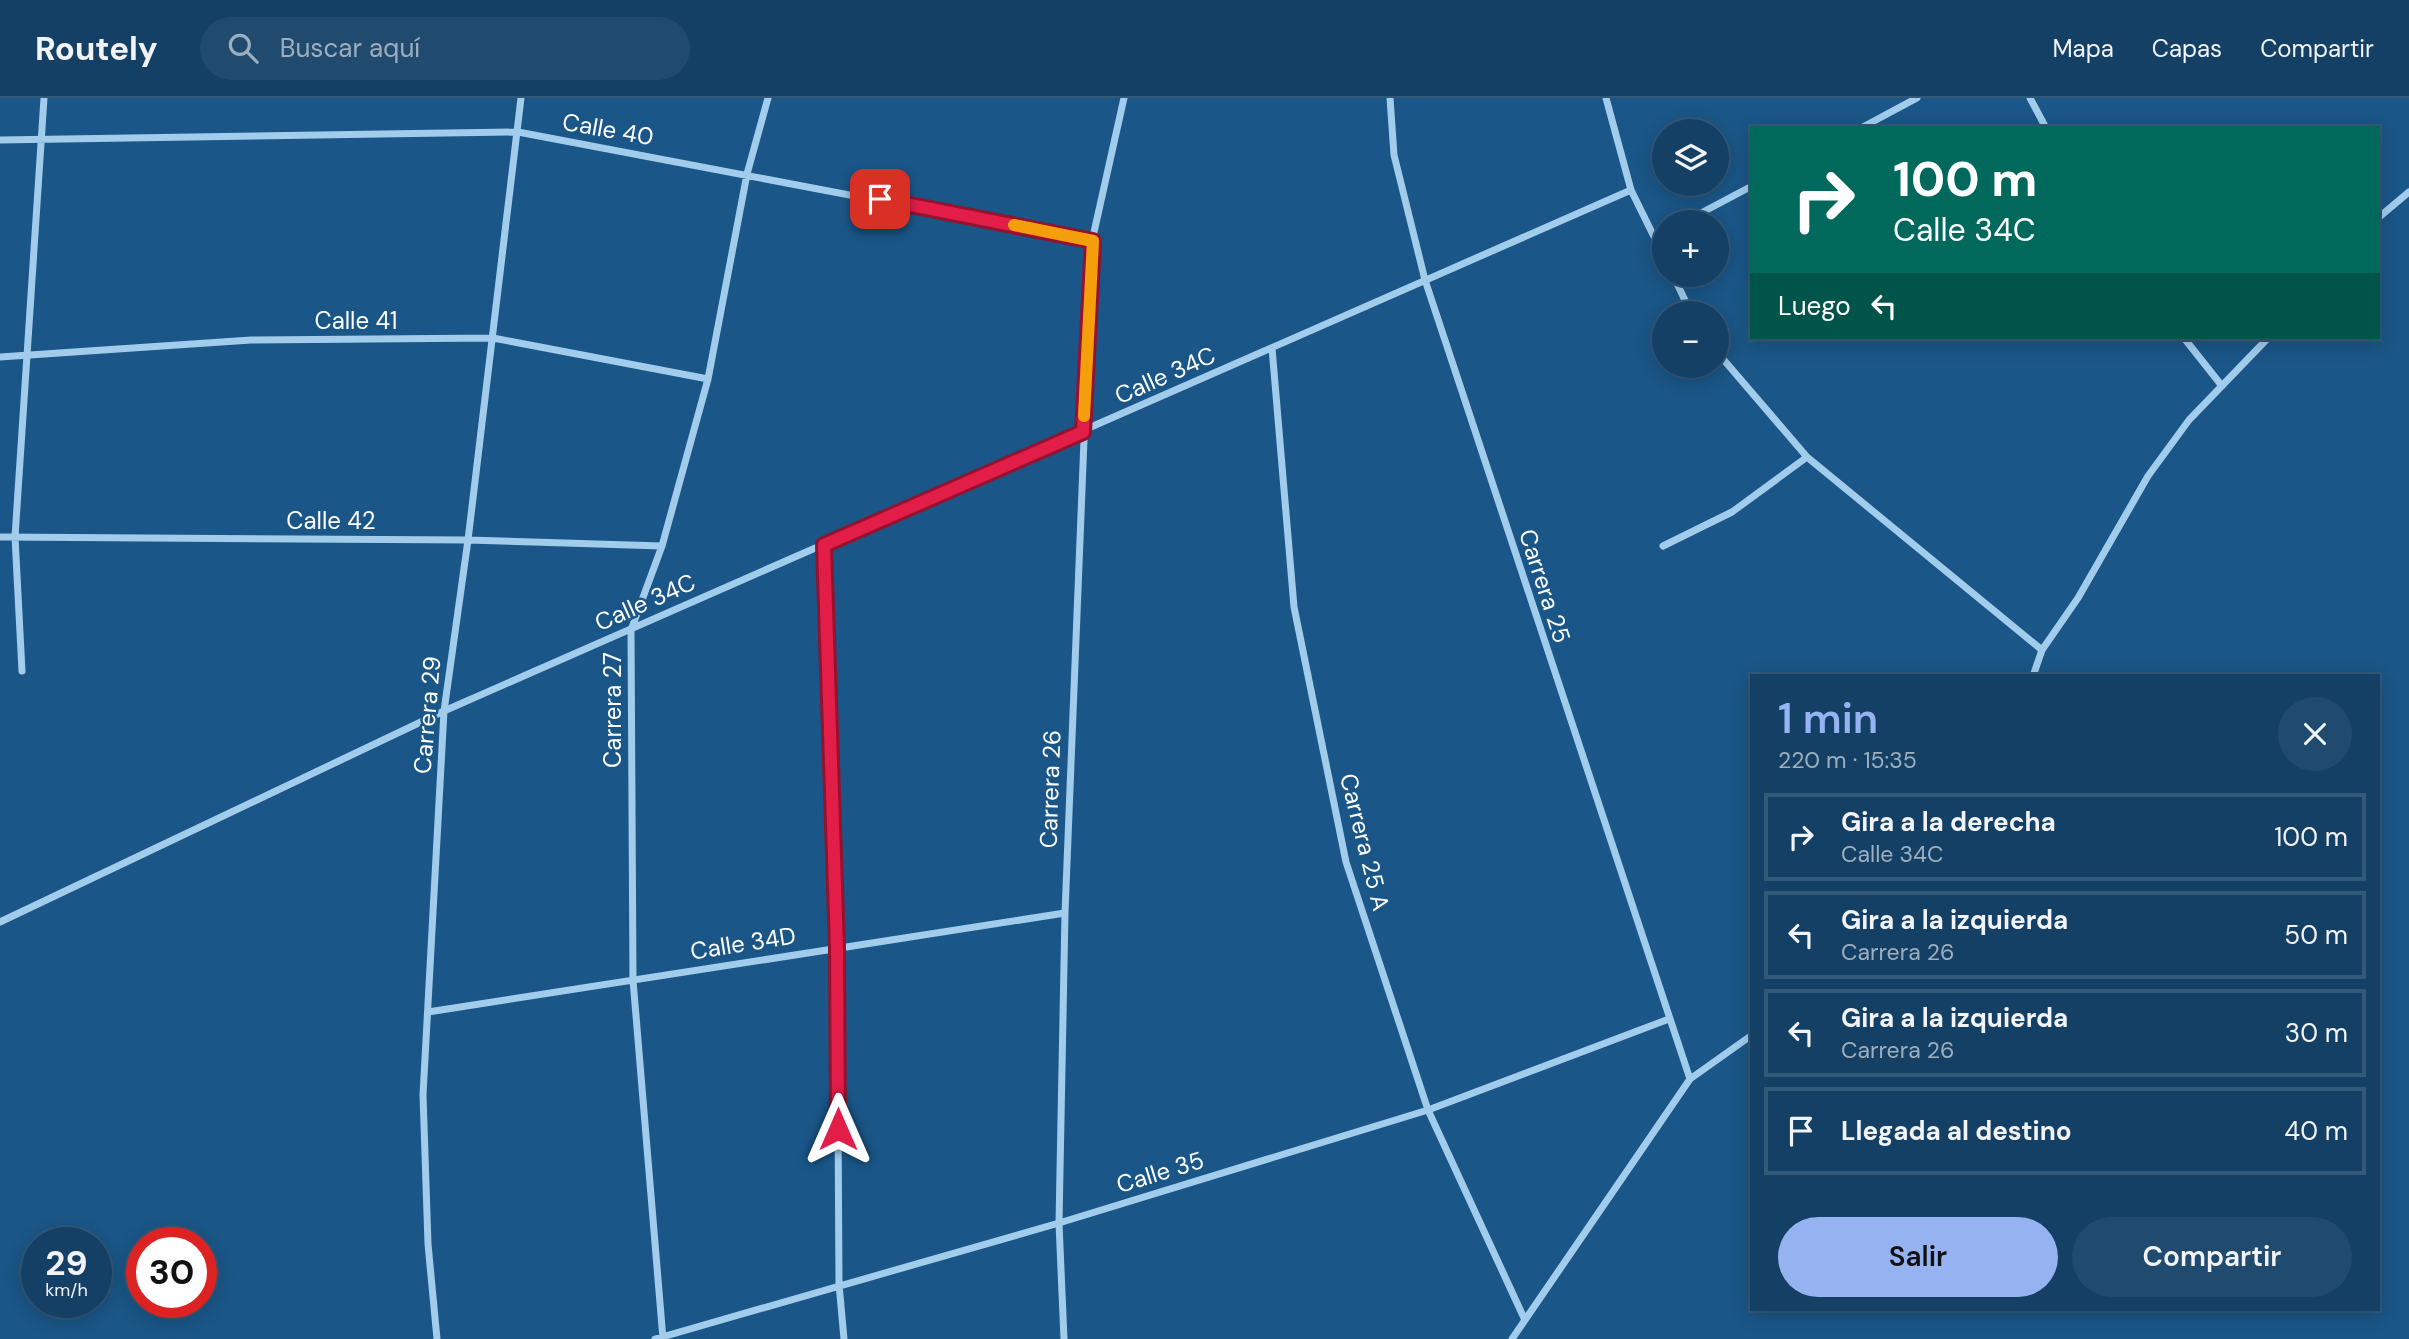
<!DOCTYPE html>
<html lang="es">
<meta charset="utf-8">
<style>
:root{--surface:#144065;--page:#214b6e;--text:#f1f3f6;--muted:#9dafbf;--line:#335979;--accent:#95b2f1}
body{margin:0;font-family:"DM Sans",sans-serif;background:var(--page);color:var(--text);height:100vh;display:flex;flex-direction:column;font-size:26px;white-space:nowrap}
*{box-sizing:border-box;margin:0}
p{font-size:23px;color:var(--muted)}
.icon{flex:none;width:38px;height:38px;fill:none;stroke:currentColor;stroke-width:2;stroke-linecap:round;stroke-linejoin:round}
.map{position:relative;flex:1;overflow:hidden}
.details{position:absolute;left:1750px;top:576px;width:630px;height:637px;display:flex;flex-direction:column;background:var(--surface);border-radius:0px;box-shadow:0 4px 18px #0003,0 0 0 2px var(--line)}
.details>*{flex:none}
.top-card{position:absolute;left:1750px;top:28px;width:630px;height:214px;border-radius:0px;box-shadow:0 4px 18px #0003,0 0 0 2px var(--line);background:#00695c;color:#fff;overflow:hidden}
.fabs{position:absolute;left:1652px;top:21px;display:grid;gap:14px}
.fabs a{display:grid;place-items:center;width:77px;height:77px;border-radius:50%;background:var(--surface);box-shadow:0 4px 18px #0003,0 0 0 2px var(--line);font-size:35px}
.speed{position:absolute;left:21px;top:1129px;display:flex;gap:14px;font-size:35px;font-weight:700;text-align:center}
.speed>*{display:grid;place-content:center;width:91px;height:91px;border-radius:50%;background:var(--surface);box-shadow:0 4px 18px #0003,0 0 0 2px var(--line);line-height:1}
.speed small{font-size:18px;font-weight:400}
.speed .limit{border:10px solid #d22;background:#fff;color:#111}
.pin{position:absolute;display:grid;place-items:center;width:60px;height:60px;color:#fff;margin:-30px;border-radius:14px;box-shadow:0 4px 10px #0006}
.me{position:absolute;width:77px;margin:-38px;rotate:0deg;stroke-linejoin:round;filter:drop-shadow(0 0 5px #0008)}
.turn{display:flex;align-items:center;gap:24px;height:147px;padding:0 28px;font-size:32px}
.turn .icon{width:91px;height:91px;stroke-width:2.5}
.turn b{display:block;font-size:49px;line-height:60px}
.then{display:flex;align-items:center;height:66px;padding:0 28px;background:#0003;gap:14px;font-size:26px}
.round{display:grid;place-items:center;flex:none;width:74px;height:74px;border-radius:37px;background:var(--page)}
.headline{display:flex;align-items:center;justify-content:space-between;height:119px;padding:0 28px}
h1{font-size:42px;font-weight:600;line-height:52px;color:var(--accent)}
.primary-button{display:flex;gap:14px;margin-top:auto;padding:14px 28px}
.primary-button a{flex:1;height:80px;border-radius:42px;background:var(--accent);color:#111;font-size:28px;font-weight:600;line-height:80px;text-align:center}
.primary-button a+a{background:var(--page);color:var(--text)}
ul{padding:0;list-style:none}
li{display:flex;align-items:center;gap:21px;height:88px;margin:0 14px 10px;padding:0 14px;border:4px solid var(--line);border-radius:0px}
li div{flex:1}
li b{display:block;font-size:26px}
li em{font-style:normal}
header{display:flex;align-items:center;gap:42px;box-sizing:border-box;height:98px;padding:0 35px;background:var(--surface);border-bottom:2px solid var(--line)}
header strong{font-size:33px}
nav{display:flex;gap:38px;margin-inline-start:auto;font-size:24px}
.search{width:490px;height:63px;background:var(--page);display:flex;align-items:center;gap:18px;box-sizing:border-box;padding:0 24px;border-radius:38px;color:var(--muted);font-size:26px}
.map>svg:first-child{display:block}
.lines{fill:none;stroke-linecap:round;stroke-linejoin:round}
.street{stroke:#a1ccec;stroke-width:7}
.route-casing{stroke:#92132f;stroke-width:18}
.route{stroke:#e11d48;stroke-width:12}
.slow{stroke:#f59e0b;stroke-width:12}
.labels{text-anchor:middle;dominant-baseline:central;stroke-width:5;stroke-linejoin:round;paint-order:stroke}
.street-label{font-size:24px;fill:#fff;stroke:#1a5687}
</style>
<header>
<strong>Routely</strong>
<div class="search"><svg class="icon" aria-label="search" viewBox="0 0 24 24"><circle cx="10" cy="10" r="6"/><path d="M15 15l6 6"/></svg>Buscar aquí</div>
<nav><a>Mapa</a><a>Capas</a><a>Compartir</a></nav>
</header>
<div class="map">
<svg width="2409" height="1241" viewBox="0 0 2409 1241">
<rect width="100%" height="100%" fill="#1a5687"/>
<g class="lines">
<!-- street -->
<path class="street" d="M1390,0L1394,57L1425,182L1690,981
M1606,0L1631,92L1664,159
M2030,0L2046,30
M1861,30L1917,0
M0,42L518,34L1092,143
M2378,120L2409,94
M1684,124L1752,88
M1655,140L1664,135
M1673,177L1691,215
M2184,240L2222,288
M1272,250L1294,509L1346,764L1428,1012L1524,1220
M1717,254L1807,359L2042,552
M0,259L251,242L493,240L708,281
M0,439L468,442L662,448
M824,447L837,850L839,1186L844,1241
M1663,448L1732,414L1807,359
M22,573L15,439L44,0
M2033,578L2042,552L2078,500L2148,378L2189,322L2268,240
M0,824L444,613L1631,92
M428,914L1065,815
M437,1241L428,1146L423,997L444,613L468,442L521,0
M655,1241L1059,1125L1428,1012L1669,921
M663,1241L633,882L631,532L662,448L708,281L747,76L768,0
M1064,1241L1059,1125L1065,815L1092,143L1124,0
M1512,1241L1690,981L1752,937"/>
</g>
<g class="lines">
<!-- route casing -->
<g class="route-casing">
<path id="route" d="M838,1031L837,850L824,447L1083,334L1093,143L880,101"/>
</g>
<!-- route -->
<use href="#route" class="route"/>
<!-- slow -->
<path class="slow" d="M1014,127L1093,143L1084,318"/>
</g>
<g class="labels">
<!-- street labels -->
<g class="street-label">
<text transform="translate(608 31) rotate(10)">Calle 40</text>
<text x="356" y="222">Calle 41</text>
<text transform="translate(1165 277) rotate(-24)">Calle 34C</text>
<text x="331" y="422">Calle 42</text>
<text transform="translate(1545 488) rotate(72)">Carrera 25</text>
<text transform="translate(645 504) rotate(-24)">Calle 34C</text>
<text transform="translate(612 612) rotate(-90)">Carrera 27</text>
<text transform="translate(427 617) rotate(-85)">Carrera 29</text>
<text transform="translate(1050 691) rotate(-88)">Carrera 26</text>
<text transform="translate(1365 744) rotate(76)">Carrera 25 A</text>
<text transform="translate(743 845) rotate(-9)">Calle 34D</text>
<text transform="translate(1160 1074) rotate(-17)">Calle 35</text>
</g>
</g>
</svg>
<div class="fabs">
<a><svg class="icon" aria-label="layers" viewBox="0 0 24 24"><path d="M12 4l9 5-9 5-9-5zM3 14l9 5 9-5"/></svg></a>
<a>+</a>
<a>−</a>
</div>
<div class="speed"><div>29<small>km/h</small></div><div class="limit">30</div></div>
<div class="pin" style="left:880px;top:101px;background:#d93025"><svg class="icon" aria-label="arrive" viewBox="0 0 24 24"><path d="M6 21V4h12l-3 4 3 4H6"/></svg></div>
<svg class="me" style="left:838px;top:1031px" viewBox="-20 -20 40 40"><path d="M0-17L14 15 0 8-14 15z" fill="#e11d48" stroke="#fff" stroke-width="4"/></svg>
<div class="top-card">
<div class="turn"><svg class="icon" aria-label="right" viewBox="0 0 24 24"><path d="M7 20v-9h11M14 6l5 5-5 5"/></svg><div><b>100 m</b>Calle 34C</div></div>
<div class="then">Luego<svg class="icon" aria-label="left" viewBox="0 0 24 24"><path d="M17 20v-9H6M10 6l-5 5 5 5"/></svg></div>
</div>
<section class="details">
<div class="headline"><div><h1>1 min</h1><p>220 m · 15:35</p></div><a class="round"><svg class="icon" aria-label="close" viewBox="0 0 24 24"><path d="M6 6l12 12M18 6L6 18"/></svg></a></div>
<ul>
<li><svg class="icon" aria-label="right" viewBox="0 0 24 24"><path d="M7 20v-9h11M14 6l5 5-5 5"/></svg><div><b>Gira a la derecha</b><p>Calle 34C</p></div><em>100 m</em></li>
<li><svg class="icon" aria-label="left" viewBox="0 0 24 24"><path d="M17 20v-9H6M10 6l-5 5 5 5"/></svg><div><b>Gira a la izquierda</b><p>Carrera 26</p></div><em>50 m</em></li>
<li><svg class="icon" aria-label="left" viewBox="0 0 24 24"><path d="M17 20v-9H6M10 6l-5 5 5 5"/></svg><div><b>Gira a la izquierda</b><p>Carrera 26</p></div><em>30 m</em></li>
<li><svg class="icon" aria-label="arrive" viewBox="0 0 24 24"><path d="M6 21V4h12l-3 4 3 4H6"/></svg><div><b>Llegada al destino</b></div><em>40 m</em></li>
</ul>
<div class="primary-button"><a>Salir</a><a>Compartir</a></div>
</section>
</div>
